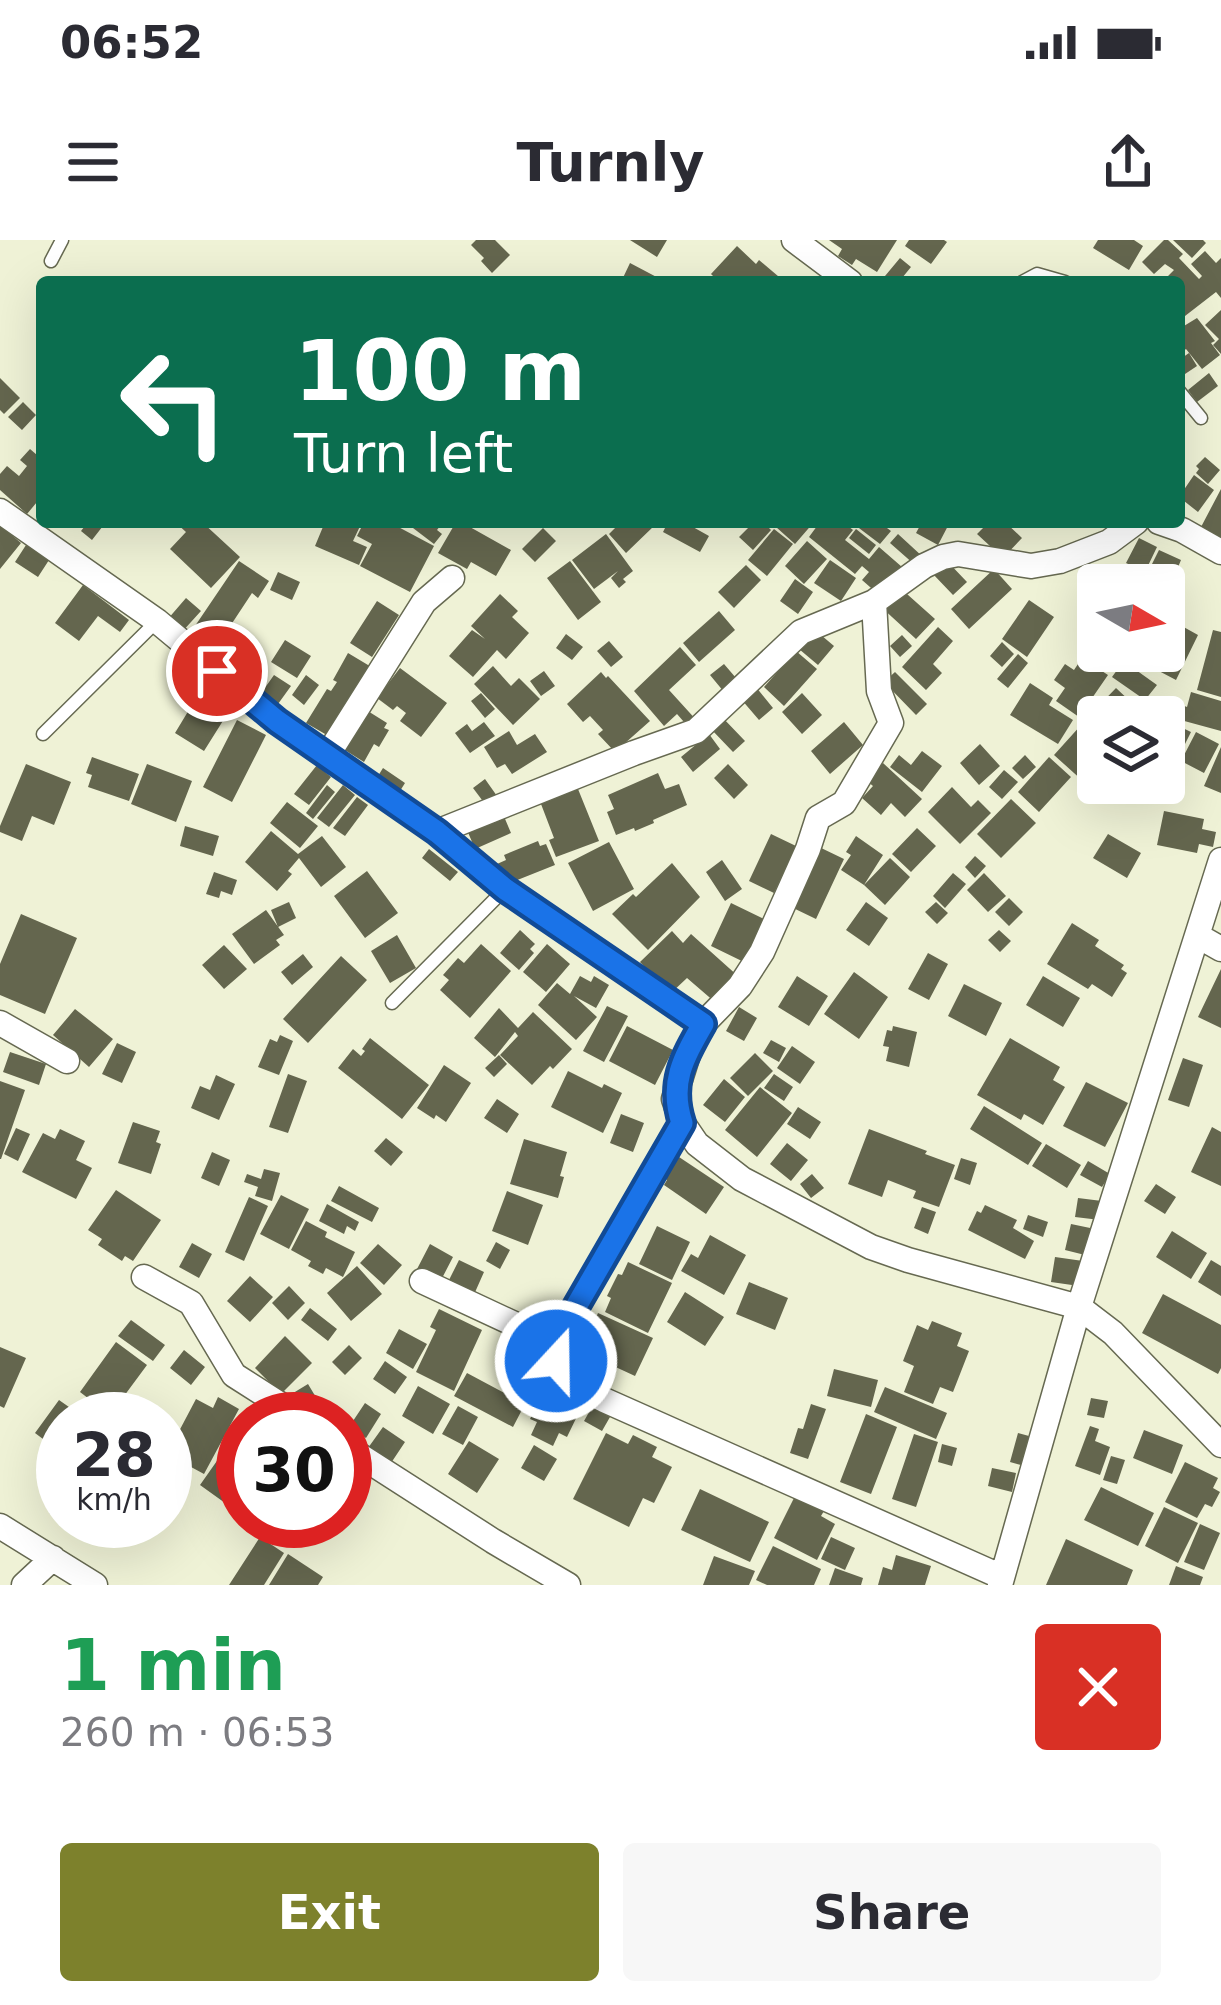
<!DOCTYPE html>
<meta charset="utf-8">
<style>
:root{--surface:#fff;--page:#f7f7f7;--text:#2b2b33;--muted:#7c7c81;--accent:#7d812c}
body{margin:0;font-family:"DejaVu Sans",sans-serif;background:var(--page);color:var(--text);height:100vh;display:flex;flex-direction:column;font-size:45px;white-space:nowrap}
*{box-sizing:border-box;margin:0}
p{font-size:39px;color:var(--muted)}
.icon{flex:none;width:66px;height:66px;fill:none;stroke:currentColor;stroke-width:2;stroke-linecap:round;stroke-linejoin:round}
.map{position:relative;height:1345px;overflow:hidden}
.panel{display:flex;flex-direction:column;background:var(--surface);flex:1}
.panel>*{flex:none}
.hud{position:absolute;left:36px;top:36px;width:1149px;height:252px;border-radius:12px;box-shadow:0 12px 48px #0002;background:#0b6e4f;color:#fff;overflow:hidden}
.needle{width:78px;rotate:99deg}
.tools{position:absolute;left:1077px;top:324px;display:grid;gap:24px}
.tools a{display:grid;place-items:center;width:108px;height:108px;border-radius:12px;background:var(--surface);box-shadow:0 12px 48px #0002;font-size:60px}
.speed{position:absolute;left:36px;top:1152px;display:flex;gap:24px;font-size:60px;font-weight:700;text-align:center}
.speed>*{display:grid;place-content:center;width:156px;height:156px;border-radius:50%;background:var(--surface);box-shadow:0 12px 48px #0002;line-height:1}
.speed small{font-size:30px;font-weight:400}
.speed .limit{border:18px solid #d22;background:#fff;color:#111}
.pin{position:absolute;display:grid;place-items:center;width:102px;height:102px;color:#fff;margin:-51px;border:6px solid #fff;border-radius:50%;box-shadow:0 3px 12px #0007}
.me{position:absolute;width:132px;margin:-66px;rotate:21deg;stroke-linejoin:round;filter:drop-shadow(0 0 9px #0008)}
.turn{display:flex;align-items:center;gap:42px;height:252px;padding:0 60px;font-size:54px}
.turn .icon{width:156px;height:156px;stroke-width:2.5}
.turn b{display:block;font-size:84px;line-height:102px}
.round{display:grid;place-items:center;flex:none;width:126px;height:126px;border-radius:12px;background:var(--page)}
.overview{display:flex;align-items:center;justify-content:space-between;height:204px;padding:0 60px}
h1{font-size:72px;font-weight:600;line-height:90px;color:#1e9e55}
.cta{display:flex;gap:24px;margin-top:auto;padding:24px 60px}
.cta a{flex:1;height:138px;border-radius:12px;background:var(--accent);color:#fff;font-size:48px;font-weight:600;line-height:138px;text-align:center}
.cta a+a{background:var(--page);color:var(--text)}
.status{display:flex;justify-content:space-between;align-items:center;height:84px;padding:0 60px;background:var(--surface);direction:ltr}
.status svg{height:33px;fill:currentColor}
header{display:flex;justify-content:space-between;align-items:center;height:156px;padding:0 60px;background:var(--surface);font-size:54px;font-weight:600}
.map>svg:first-child{display:block}
.building{fill:#64664e}
.lines{fill:none;stroke-linecap:round;stroke-linejoin:round}
.lane-casing{stroke:#666951;stroke-width:15}
.street-casing{stroke:#666951;stroke-width:27}
.lane{stroke:#fff;stroke-width:12}
.street{stroke:#fff;stroke-width:24}
.route-casing{stroke:#114b97;stroke-width:30}
.route{stroke:#1a73e8;stroke-width:21}
</style>
<div class="status"><b>06:52</b><svg viewBox="0 0 49 12"><path d="M0 12V9h3v3zM5 12V6h3v6zM10 12V3h3v9zM15 12V0h3v12zM26 1h20v11H26zM47 4h2v5h-2z"/></svg></div>
<header><svg class="icon" aria-label="menu" viewBox="0 0 24 24"><path d="M4 6h16M4 12h16M4 18h16"/></svg>Turnly<svg class="icon" aria-label="share" viewBox="0 0 24 24"><path d="M12 15V3M7 8l5-5 5 5M5 13v7h14v-7"/></svg></header>
<div class="map">
<svg width="1221" height="1345" viewBox="0 0 1221 1345">
<rect width="100%" height="100%" fill="#eff2d6"/>
<!-- building -->
<path class="building" d="M476,0H495L510,15L492,33L481,21L484,18L471,5Z
M630,0H667L657,17Z
M829,0H897L877,32L856,19L852,25L838,16L842,9Z
M909,0H944L947,2L931,24L905,6Z
M1098,0H1134L1143,6L1129,30L1093,8Z
M1164,0H1168L1183,14L1179,18L1199,39L1202,36L1191,24L1205,11L1216,23L1221,18V58L1216,52L1185,76L1179,69V42H1162L1174,30L1165,24L1154,34L1142,22Z
M1173,0H1203L1206,3L1192,18Z
M737,6L756,24L759,20L785,42H719L711,34Z
M900,18L911,27L902,38L907,42H880Z
M630,23L666,42H621Z
M1221,70V114L1213,105L1219,99L1205,85Z
M1197,78L1215,101L1211,103L1220,115L1202,129L1186,109L1179,114V89Z
M1189,113L1197,126L1179,138V120Z
M1209,133L1218,146L1197,162L1188,150Z
M0,138L20,158L4,174L0,170Z
M23,162L36,175L22,190L8,177Z
M30,209L37,215L42,210V256L27,274L0,250V234L7,226L19,236L27,226L20,220Z
M1205,217L1220,230L1208,244L1196,233L1199,229L1196,226Z
M1194,235L1214,250L1198,272L1179,257Z
M1221,249V298L1201,287Z
M88,282H106L92,300L81,291Z
M175,282H202L240,317L211,348L170,309L186,292Z
M325,282H362L353,301L367,307L359,325L315,306Z
M364,282H389L434,306L410,352L360,326L372,304L357,296Z
M417,282H443L437,290L442,294L434,304L413,288Z
M456,282H461L511,310L496,336L471,322L467,329L438,313Z
M621,282H650L654,286L626,313L609,294Z
M668,282H684L709,296L700,312L663,292Z
M754,282H763L771,290L753,310L739,297Z
M780,282H814L795,304L776,287Z
M820,282H843L853,290L845,300L869,319L879,307L902,327L878,354L862,340L869,332L862,326L855,334L809,297Z
M851,282H879L891,291L880,304Z
M922,282H950L938,305L916,293Z
M989,282H1005L1022,298L1003,318L977,294Z
M0,285L21,303L0,329Z
M543,288L556,301L535,322L522,309Z
M774,289L793,304L767,336L748,320Z
M856,289L876,305L869,314L849,298Z
M606,294L633,331L623,339L626,342L619,348L611,338L618,331L594,349L572,320Z
M898,294L923,317L915,325L890,303Z
M1139,298L1157,307L1145,332L1126,323Z
M807,301L827,319L804,344L785,326Z
M26,305L49,320L38,337L15,322Z
M1159,310L1181,320L1171,344L1148,332Z
M830,320L856,338L841,361L814,343Z
M946,320L967,342L953,355L932,333Z
M239,321L269,341L258,358L252,353L219,403L195,386Z
M570,321L601,362L578,380L547,338Z
M746,325L761,340L734,368L718,352Z
M994,329L1012,349L969,389L951,369Z
M278,332L300,342L292,360L270,350Z
M795,339L813,352L798,374L780,361Z
M83,345L129,380L120,392L98,376L79,401L55,383Z
M898,346L935,379L916,399L880,366Z
M500,354L518,371L512,377L529,393L506,419L497,410L473,437L449,416L472,390L485,399L471,386Z
M186,358L201,371L181,393L167,380Z
M1029,360L1054,377L1027,417L1002,399Z
M377,361L399,375L372,417L350,403Z
M719,371L735,390L699,422L683,403Z
M1180,385L1198,395L1176,440L1157,430Z
M938,387L953,401L933,424L942,433L926,450L902,427Z
M815,390L834,406L818,425L799,409Z
M1213,390L1221,392V457L1197,450Z
M566,394L583,407L572,420L556,408Z
M902,395L912,406L900,417L890,406Z
M285,400L311,416L297,438L271,422Z
M609,401L623,417L611,427L597,411Z
M1002,402L1014,414L1002,427L990,416Z
M230,405L249,420L238,436L218,421Z
M680,407L696,425L669,450L699,483L691,490L677,474L664,486L634,451Z
M796,411L817,429L784,466L764,447Z
M348,413L373,428L332,498L306,483L327,449L331,451L337,442L333,440Z
M1018,414L1028,423L1008,448L997,439Z
M1128,415L1140,424L1136,430L1157,445L1145,460L1112,437Z
M1082,418L1108,435L1079,477L1056,461L1065,448L1054,440L1065,424L1074,430Z
M724,424L736,438L729,458L710,435Z
M493,426L511,446L519,438L540,459L513,485L474,444Z
M400,428L447,463L421,497L400,481L406,473L397,466L393,470L377,458Z
M544,431L555,446L541,456L530,441Z
M601,432L606,438L608,436L650,481L615,512L598,494L603,490L590,476L583,482L567,464Z
M895,432L927,464L916,475L884,442Z
M274,435L291,446L278,464L262,452Z
M306,435L319,445L304,465L292,455Z
M1030,443L1053,458L1049,465L1073,480L1058,504L1010,475Z
M756,447L773,468L759,480L741,459Z
M1116,448L1132,463L1119,477H1098V486L1088,477Z
M201,450L231,468L204,511L175,493Z
M1191,452L1221,461V491L1177,479L1182,465L1187,467Z
M481,453L495,469L485,478L471,461Z
M802,453L822,475L802,494L782,472Z
M363,468L387,483L384,488L389,490L379,507L374,504L364,522L340,507Z
M722,477L745,501L733,512L711,489Z
M1164,479L1191,492L1176,522L1164,516Z
M237,480L266,495L232,562L203,547Z
M484,482L495,496L470,513L455,493L467,484L472,491Z
M844,482L863,505L830,534L811,511Z
M1082,484L1098,498V526L1084,542L1054,515Z
M509,491L517,505L535,494L547,512L512,534L505,524L497,528L484,507Z
M1196,492L1219,504L1204,533L1181,521Z
M709,494L720,509L693,532L681,517Z
M980,504L1000,526L979,545L960,523Z
M1221,507V553L1204,546Z
M922,511L942,526L922,552L890,527L899,515L911,525Z
M1025,515L1036,527L1023,539L1012,528Z
M92,517L139,534L129,561L88,547L92,535L86,533Z
M1049,517L1071,537L1039,572L1018,552Z
M883,523L922,559L905,577L891,563L881,575L862,558L873,546L867,541Z
M26,524L71,542L54,585L32,576L22,601L0,592V586Z
M147,524L192,541L176,582L131,564Z
M728,524L748,545L734,559L714,538Z
M317,525L331,537L309,565L294,554Z
M383,528L405,543L400,551L378,536Z
M1004,530L1018,542L1002,559L989,547Z
M658,533L665,549L679,544L687,565L653,580L654,583L635,591L634,588L616,595L607,572L614,569L608,555Z
M485,539L497,556L485,564L473,548Z
M327,545L335,552L313,579L306,573Z
M343,545L355,555L329,587L317,578Z
M952,547L971,567L978,560L991,573L960,604L928,572Z
M578,549L599,601L556,617L549,600L554,598L541,564Z
M357,557L368,565L345,596L333,588Z
M1011,559L1036,583L1001,618L977,594Z
M287,562L318,586L300,608L270,583Z
M1164,571L1204,579L1202,589L1216,592L1213,607L1199,604L1197,613L1157,605Z
M503,574L511,593L475,609L467,590Z
M185,586L219,596L213,616L180,606Z
M917,588L936,606L911,632L892,614Z
M271,591L298,614L322,596L346,627L321,647L299,618L288,631L292,634L277,651L245,622Z
M771,594L796,606L774,653L749,641Z
M1108,594L1141,613L1127,638L1093,618Z
M856,596L883,615L864,645L841,630L851,615L846,612Z
M538,601L540,606L546,604L555,625L505,645L497,624L506,620L504,615Z
M609,602L634,649L593,671L568,623Z
M817,606L844,619L816,679L789,666Z
M429,609L458,632L450,641L422,618Z
M975,616L986,626L975,638L965,627Z
M890,618L910,637L885,665L864,645Z
M722,620L742,649L725,661L706,632Z
M672,623L700,657L648,710L612,674L633,654L636,657Z
M367,631L398,673L365,698L334,656Z
M214,632L237,640L232,655L221,651L219,658L206,654Z
M953,633L966,644L945,668L933,656Z
M984,633L1006,656L988,672L967,650Z
M1009,658L1023,672L1009,686L995,672Z
M289,662L296,678L278,687L271,670Z
M866,662L888,678L869,706L846,690Z
M936,662L948,673L937,684L925,672Z
M731,663L768,681L748,724L711,706Z
M266,670L284,695L276,700L280,705L254,724L232,694Z
M21,674L77,698L45,774L0,755V724Z
M1072,683L1099,700L1095,706L1124,725L1121,729L1127,733L1112,757L1092,744L1088,749L1047,724Z
M520,690L535,704L530,709L534,713L519,730L500,713Z
M999,690L1011,701L1000,712L988,700Z
M672,691L683,703L691,694L739,737L716,763L687,738L670,754L640,722Z
M397,695L416,728L390,743L371,711Z
M481,704L511,731L470,778L440,750L449,740L443,735L458,718L464,723Z
M547,704L570,724L546,752L523,732Z
M224,705L247,729L224,749L202,725Z
M928,713L948,724L929,760L908,749Z
M303,714L313,727L292,745L281,732Z
M341,716L367,740L308,803L283,779Z
M1221,729V788L1198,777Z
M854,732L888,757L859,799L824,774Z
M580,736L591,742L594,736L609,745L596,768L574,756L597,777L576,800L538,765L557,743L570,754Z
M797,736L828,756L809,786L778,767Z
M1043,736L1080,758L1063,787L1026,765Z
M964,744L1002,763L986,796L948,776Z
M607,766L628,776L604,822L583,811Z
M739,767L757,778L744,801L726,791Z
M499,768L518,788L533,772L572,809L553,829L550,826L532,845L500,815L518,796L515,792L495,817L474,798Z
M75,769L113,799L89,827L53,795Z
M627,786L673,810L655,845L609,821Z
M893,786L917,792L909,827L886,821L889,807L883,806L887,790L892,791Z
M280,795L293,801L279,835L258,827L270,799L277,802Z
M370,798L429,845L402,879L338,828L353,809L361,816L365,811L362,809Z
M1010,798L1060,827L1053,840L1065,847L1043,885L1024,874L1021,880L977,855Z
M771,800L786,808L779,822L763,813Z
M117,803L136,812L122,843L102,834Z
M792,806L815,822L800,844L777,828Z
M10,812L46,824L39,845L3,832Z
M755,813L773,831L748,856L730,838Z
M499,815L507,824L494,837L485,828Z
M1183,818L1203,825L1189,867L1168,860Z
M444,825L471,843L446,882L436,875L434,879L417,868Z
M568,831L602,848L604,844L622,853L603,893L551,867Z
M288,834L307,841L288,893L269,887Z
M774,834L793,847L784,861L764,848Z
M216,835L235,844L219,880L191,868L200,846L210,850Z
M724,839L745,857L725,882L703,865Z
M0,841L25,850L1,919H0Z
M1086,842L1128,863L1105,907L1063,886Z
M760,847L792,873L757,917L725,890Z
M497,859L519,874L507,893L484,878Z
M984,866L1042,903L1028,925L970,889Z
M798,867L821,882L810,899L787,884Z
M621,874L644,883L633,912L610,903Z
M133,882L160,891L156,902L161,904L151,934L118,923Z
M1212,887L1221,892V946L1191,932Z
M16,888L30,894L18,921L4,914Z
M60,889L85,901L76,920L92,928L76,959L22,932L43,893L55,899Z
M869,889L927,911L925,914L955,925L939,967L913,958L916,951L888,940L882,957L848,944Z
M386,898L403,912L391,926L374,911Z
M524,899L567,912L560,936L564,937L558,958L510,944Z
M787,903L808,920L791,941L770,924Z
M1046,904L1081,925L1067,948L1032,926Z
M212,912L230,920L219,946L201,938Z
M673,913L724,947L706,974L664,945L667,940L659,934Z
M961,918L977,923L970,945L954,939Z
M1088,921L1110,934L1102,947L1080,935Z
M264,929L280,933L272,961L255,956L258,947L244,942L247,934L261,939Z
M812,934L824,948L811,958L800,944Z
M1156,944L1176,957L1165,974L1144,961Z
M339,946L379,968L372,982L331,961Z
M116,950L161,980L133,1021L125,1016L122,1021L98,1005L102,999L88,990Z
M507,951L543,965L528,1005L492,991Z
M281,955L309,969L289,1009L260,994Z
M249,957L268,966L244,1021L225,1012Z
M1078,958L1102,961L1100,980L1075,977Z
M327,964L359,982L355,991L347,986L344,994L319,981Z
M985,965L1017,980L1013,988L1034,1001L1025,1019L968,990L977,971L981,973Z
M922,967L936,972L928,994L914,988Z
M1028,975L1048,982L1043,997L1023,989Z
M306,981L327,992L325,997L355,1012L343,1037L326,1028L323,1034L308,1026L311,1021L291,1010Z
M1071,984L1095,989L1089,1016L1065,1010Z
M657,986L690,1002L672,1040L639,1024Z
M1172,991L1207,1013L1191,1039L1156,1017Z
M710,995L746,1015L724,1055L681,1031L691,1014L698,1018Z
M496,1002L510,1010L500,1029L486,1021Z
M192,1003L212,1014L199,1038L179,1027Z
M378,1004L402,1025L384,1045L360,1023Z
M430,1004L453,1017L439,1044L416,1031Z
M1055,1017L1083,1021L1079,1046L1051,1042Z
M459,1020L484,1032L472,1059L446,1046Z
M1211,1020L1221,1026V1056L1198,1042Z
M628,1022L672,1043L648,1093L605,1072L611,1058L607,1056L618,1034L622,1035Z
M357,1026L382,1054L351,1081L327,1053Z
M250,1036L273,1057L250,1082L227,1061Z
M749,1042L788,1058L775,1090L736,1074Z
M289,1046L305,1063L288,1080L272,1063Z
M685,1052L724,1077L705,1106L667,1082Z
M1163,1054L1221,1085V1128L1218,1134L1142,1093Z
M310,1068L337,1089L328,1101L301,1080Z
M439,1069L482,1090L454,1151L416,1132L436,1090L430,1087Z
M598,1073L653,1098L635,1136L581,1111Z
M131,1080L165,1105L153,1121L118,1096Z
M932,1081L962,1093L957,1106L969,1111L953,1152L940,1147L933,1164L904,1152L914,1126L903,1121L917,1085L928,1090Z
M399,1089L427,1104L413,1129L386,1113Z
M285,1096L312,1123L281,1154L255,1128Z
M116,1102L147,1125L110,1175L80,1152Z
M349,1105L362,1118L345,1135L332,1122Z
M0,1107L26,1118L4,1168L0,1166Z
M184,1110L205,1127L191,1145L170,1128Z
M385,1121L407,1137L395,1154L373,1139Z
M533,1125L549,1134L537,1154L521,1145Z
M834,1129L878,1140L871,1167L827,1156Z
M467,1133L525,1164L513,1187L454,1156Z
M308,1144L317,1159L294,1173L285,1158Z
M418,1146L450,1164L433,1194L402,1176Z
M546,1146L583,1164L567,1197L559,1193L553,1206L531,1195L537,1182L530,1179Z
M885,1147L947,1173L936,1199L874,1172Z
M218,1157L239,1169L204,1234L167,1214L196,1159L213,1168Z
M1091,1158L1108,1161L1104,1178L1087,1175Z
M59,1160L86,1179H63V1214L35,1193Z
M365,1163L381,1174L366,1198L349,1187Z
M811,1164L826,1169L808,1219L790,1213L798,1188L803,1189Z
M458,1166L478,1177L463,1205L442,1194Z
M592,1167L610,1177L602,1191L584,1181Z
M866,1174L897,1187L871,1254L840,1242Z
M1090,1186L1099,1189L1095,1201L1110,1207L1100,1235L1075,1226Z
M383,1187L405,1202L391,1223L368,1208Z
M1144,1190L1183,1205L1172,1234L1133,1218Z
M606,1193L628,1204L633,1195L657,1207L652,1217L672,1227L654,1263L643,1258L629,1287L573,1259Z
M1018,1193L1029,1196L1021,1225L1010,1222Z
M914,1194L938,1202L916,1267L892,1259Z
M469,1201L499,1219L477,1253L448,1234Z
M942,1204L957,1208L952,1226L938,1222Z
M534,1205L557,1219L544,1241L521,1228Z
M1111,1216L1125,1220L1117,1244L1103,1240Z
M219,1218L229,1225L223,1234L231,1240L235,1234L243,1240V1267L239,1273L200,1245Z
M1185,1222L1218,1238L1213,1248L1220,1252L1212,1267L1205,1264L1197,1278L1165,1262Z
M992,1228L1016,1233L1012,1252L988,1246Z
M1101,1247L1154,1273L1138,1306L1084,1280Z
M63,1249V1282L49,1273Z
M700,1249L769,1282L750,1322L681,1290Z
M795,1256L824,1271L821,1276L835,1284L817,1320L774,1298Z
M1164,1267L1198,1283L1178,1323L1145,1306Z
M82,1281H116L106,1297Z
M1200,1284L1220,1293L1204,1330L1184,1322Z
M260,1297L284,1313L264,1345H229Z
M831,1297L855,1308L845,1330L821,1319Z
M1066,1299L1133,1330L1127,1345H1046Z
M773,1306L821,1329L814,1345H767L756,1340Z
M288,1314L323,1337L318,1345H269Z
M896,1315L931,1326L925,1345H878L883,1327L892,1330Z
M714,1316L755,1331L749,1345H703Z
M1176,1326L1203,1337L1200,1345H1169Z
M835,1328L863,1338L861,1345H829Z"/>
<g class="lines">
<!-- lane casing -->
<g class="lane-casing">
<path id="lane" d="M51,21L62,0
M1022,42L1037,34L1065,42
M1179,151L1201,178
M43,494L157,381
M392,763L504,650"/>
</g>
<!-- street casing -->
<g class="street-casing">
<path id="street" d="M794,0L850,42
M0,271L157,381L277,481L437,592L505,649L703,784
M1159,282L1182,290L1221,312
M874,362L879,451L891,483L844,563L818,578L808,609L762,712L740,746L703,784L691,805L674,859L682,882L697,904L742,939L871,1007L908,1020L1079,1067L1113,1093L1221,1205
M327,516L424,362L452,338
M437,592L634,513L696,491L801,392L874,362L924,326L943,317L958,314L1031,326L1060,321L1109,302L1136,282
M1198,696L1221,709
M0,783L67,821
M682,882L555,1103C556,1138 576,1145 604,1160L1002,1337
M144,1037L191,1063L234,1135L303,1179
M422,1041L555,1103
M345,1206L493,1301L568,1345
M0,1286L95,1345
M24,1345L53,1318
M1000,1345L1079,1067L1221,620"/>
</g>
<!-- lane -->
<use href="#lane" class="lane"/>
<!-- street -->
<use href="#street" class="street"/>
</g>
<g class="lines">
<!-- route casing -->
<g class="route-casing">
<path id="route" d="M217,431L277,481L437,592L505,649L703,784C683,819 669,843 682,883L555,1103L556,1121"/>
</g>
<!-- route -->
<use href="#route" class="route"/>
</g>
</svg>
<div class="tools">
<a><svg class="needle" viewBox="-14 -14 28 28"><path d="M0-13l5 13h-10z" fill="#e53935"/><path d="M0 13l5-13h-10z" fill="#7c7c81"/></svg></a>
<a><svg class="icon" aria-label="layers" viewBox="0 0 24 24"><path d="M12 4l9 5-9 5-9-5zM3 14l9 5 9-5"/></svg></a>
</div>
<div class="speed"><div>28<small>km/h</small></div><div class="limit">30</div></div>
<div class="pin" style="left:217px;top:431px;background:#d93025"><svg class="icon" aria-label="arrive" viewBox="0 0 24 24"><path d="M6 21V4h12l-3 4 3 4H6"/></svg></div>
<svg class="me" style="left:556px;top:1121px" viewBox="-20 -20 40 40"><circle r="17" fill="#1a73e8" stroke="#fff" stroke-width="3"/><path d="M0-11L8 9 0 5-8 9z" fill="#fff"/></svg>
<div class="hud">
<div class="turn"><svg class="icon" aria-label="left" viewBox="0 0 24 24"><path d="M17 20v-9H6M10 6l-5 5 5 5"/></svg><div><b>100 m</b>Turn left</div></div>
</div>
</div>
<section class="panel">
<div class="overview"><div><h1>1 min</h1><p>260 m · 06:53</p></div><a class="round" style="background:#d93025;color:#fff"><svg class="icon" aria-label="close" viewBox="0 0 24 24"><path d="M6 6l12 12M18 6L6 18"/></svg></a></div>
<div class="cta"><a>Exit</a><a>Share</a></div>
</section>
